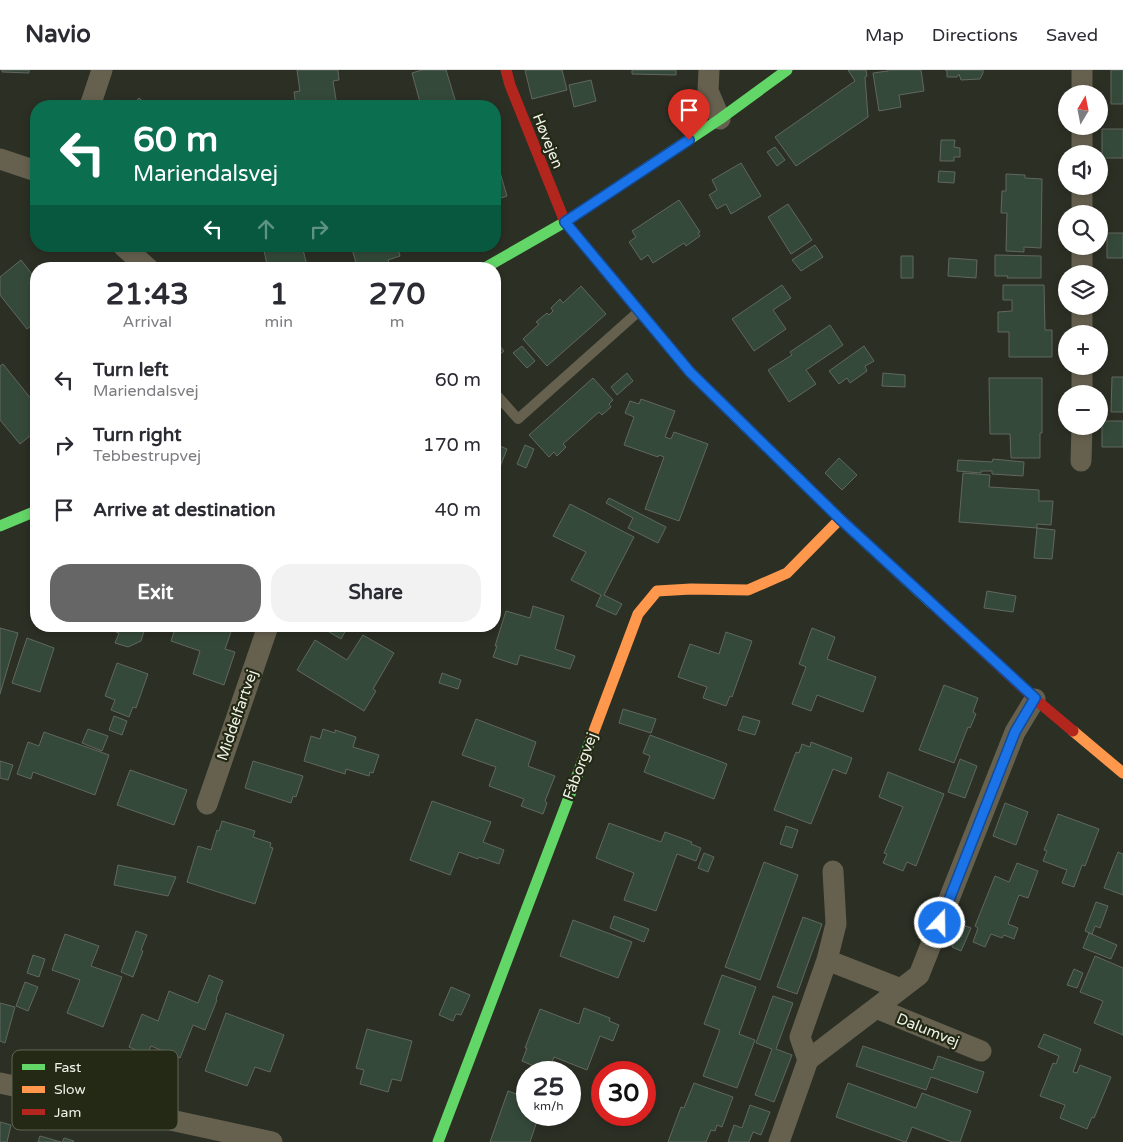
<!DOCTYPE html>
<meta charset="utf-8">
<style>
:root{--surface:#fff;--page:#f2f2f3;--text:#2b2b33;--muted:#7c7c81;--line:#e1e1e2;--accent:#656665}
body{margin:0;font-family:"Varela Round",sans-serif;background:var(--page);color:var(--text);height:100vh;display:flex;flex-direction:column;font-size:19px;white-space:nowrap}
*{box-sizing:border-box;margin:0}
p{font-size:16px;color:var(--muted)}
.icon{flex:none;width:28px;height:28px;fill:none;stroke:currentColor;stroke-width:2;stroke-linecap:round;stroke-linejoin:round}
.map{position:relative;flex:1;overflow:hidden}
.drawer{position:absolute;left:30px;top:192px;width:471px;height:370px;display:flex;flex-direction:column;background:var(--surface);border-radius:20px;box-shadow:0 2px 8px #0003}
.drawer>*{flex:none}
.guide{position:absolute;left:30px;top:30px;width:471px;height:152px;border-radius:20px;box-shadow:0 2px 8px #0003;background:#0b6e4f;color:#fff;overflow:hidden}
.needle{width:32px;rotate:10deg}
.tools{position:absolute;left:1058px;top:15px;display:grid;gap:10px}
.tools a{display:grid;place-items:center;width:50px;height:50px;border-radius:50%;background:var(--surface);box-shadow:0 2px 8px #0003;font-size:25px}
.speed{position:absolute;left:516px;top:991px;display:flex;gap:10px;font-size:25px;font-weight:700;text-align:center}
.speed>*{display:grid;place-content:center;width:65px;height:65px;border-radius:50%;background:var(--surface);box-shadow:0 2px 8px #0003;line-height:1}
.speed small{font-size:12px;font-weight:400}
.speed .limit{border:8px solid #d22;background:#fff;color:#111}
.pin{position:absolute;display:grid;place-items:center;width:42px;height:42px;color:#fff;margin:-51px -21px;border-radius:50% 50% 50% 0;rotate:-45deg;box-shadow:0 0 5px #0007}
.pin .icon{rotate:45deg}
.me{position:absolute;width:55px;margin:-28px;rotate:21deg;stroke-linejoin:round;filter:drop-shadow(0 0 4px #0008)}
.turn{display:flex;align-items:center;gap:18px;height:105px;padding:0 20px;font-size:22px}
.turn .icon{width:65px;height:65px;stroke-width:2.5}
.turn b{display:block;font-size:35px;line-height:42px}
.lanes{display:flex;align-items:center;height:48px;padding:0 20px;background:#0003;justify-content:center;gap:25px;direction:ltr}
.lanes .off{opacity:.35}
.eta{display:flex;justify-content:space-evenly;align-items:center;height:85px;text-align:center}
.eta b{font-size:30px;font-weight:700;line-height:35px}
.button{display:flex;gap:10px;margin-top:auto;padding:10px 20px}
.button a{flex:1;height:58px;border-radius:20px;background:var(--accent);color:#fff;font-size:20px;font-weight:700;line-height:58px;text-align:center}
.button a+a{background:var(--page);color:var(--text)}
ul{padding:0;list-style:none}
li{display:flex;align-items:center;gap:15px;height:65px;padding:0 20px}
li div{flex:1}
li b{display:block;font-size:19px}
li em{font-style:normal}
header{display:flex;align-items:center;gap:30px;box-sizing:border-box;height:70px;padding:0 25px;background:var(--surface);border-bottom:1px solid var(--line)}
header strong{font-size:24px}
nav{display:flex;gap:28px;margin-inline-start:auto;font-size:18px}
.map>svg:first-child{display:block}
.building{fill:#35493a;stroke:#61675f}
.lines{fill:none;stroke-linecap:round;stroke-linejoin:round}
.lane{stroke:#66614f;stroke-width:10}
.street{stroke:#66614f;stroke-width:21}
.fast{stroke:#63d668;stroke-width:11}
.slow{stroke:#ff974d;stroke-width:11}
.jam{stroke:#b3261e;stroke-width:11}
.route-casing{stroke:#114b97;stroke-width:12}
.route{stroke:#1a73e8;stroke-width:9}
.labels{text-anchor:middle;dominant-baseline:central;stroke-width:4.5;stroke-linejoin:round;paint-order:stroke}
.street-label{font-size:15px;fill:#f0f4e8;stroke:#242916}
.key{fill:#242916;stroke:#616655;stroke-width:1}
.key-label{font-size:14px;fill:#f0f4e8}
</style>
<header>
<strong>Navio</strong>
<nav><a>Map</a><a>Directions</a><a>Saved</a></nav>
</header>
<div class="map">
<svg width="1123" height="1072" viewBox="0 0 1123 1072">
<rect width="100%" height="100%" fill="#2c2f24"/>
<!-- building -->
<path class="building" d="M2,0H29V3L2,2Z
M297,0H338L339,10L333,11L337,36H296L294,22L300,21Z
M422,0H446L457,36H421L412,3Z
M525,0H562L567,20L532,29Z
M632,0H676V5L632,4Z
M848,0H866L867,6L865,7L868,47L796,96L775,67L855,11Z
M888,0H921L924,21L899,25L901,37L879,41L873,3L888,1Z
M945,0H983V3L980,9L961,10L959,4L957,7H947V1Z
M1111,0H1123V34H1111Z
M591,10L596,31L574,37L569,15Z
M139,28L149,36H131Z
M113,30L120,36H108Z
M1102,59H1123V88H1102Z
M941,70H955L954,77L960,78V87H954V91H940Z
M775,77L785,90L777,96L767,82Z
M741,93L761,126L731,144L726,134L717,139L709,125L717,120L712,110Z
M499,99L507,126L495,130V100Z
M939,101L955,102L954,113L938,112Z
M1006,104L1025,105V108L1042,109L1041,178L1024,177V182L1006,181L1007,143H1001L1002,121H1006Z
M679,130L700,162L698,163L700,166L686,176L684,173L653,193L648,185L641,190L629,172L636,167L632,161Z
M788,134L812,170L791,184L768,147Z
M1107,163H1123V188H1107Z
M815,175L823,187L801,201L792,190Z
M263,176H302L308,199H268Z
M351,176H397L400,186L388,190L391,199H358Z
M995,185L1041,186V208H1007L1008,206H995Z
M901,186H913V208H901Z
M949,188L977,190L976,208L948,206Z
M21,190L36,209V252L27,259L0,225V207Z
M782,215L791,228L773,240L786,259L754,281L732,249Z
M1003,215H1044L1045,260H1052V287H1009V262H998V242L1012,241V230H1003Z
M581,216L606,244L547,296L523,269L539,254L536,252L547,243L549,245L553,241L551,238L560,229L563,233Z
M830,255L843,275L806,300L816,314L789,332L768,300L792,285L790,282Z
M495,270L504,281L495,289Z
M522,276L535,291L527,298L513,283Z
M864,276L874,291L865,296L867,301L850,313L847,308L839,314L829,301Z
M3,294L36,335V361L20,374L0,350V296Z
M627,303L633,311L617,325L611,317Z
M883,303L905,305V317L882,316Z
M1112,307H1123V342H1111Z
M593,308L613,330L609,334L611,337L602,345L599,342L563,374L566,377L557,386L554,382L549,387L529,365Z
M989,308H1042V363H1040V388H1011L1010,364H990Z
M641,329L675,341L665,367L671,369L674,362L708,374L679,451L645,439L664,387L659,385L658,387L624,375L634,347L625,343L630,331L639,334Z
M1102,351H1123V377H1102Z
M495,374L507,379L495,410Z
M525,375L534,379L526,398L517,394Z
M839,388L857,405L842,420L825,403Z
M993,389L1024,392L1023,406L992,404V401H981V403L957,401L958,390L992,392Z
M963,403L990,405L989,417L1039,420V431H1053L1051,455L1037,454V458L959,452Z
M609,428L666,457L658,473L628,458L633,448L606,433Z
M570,434L634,467L604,525L622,534L616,545L596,536L601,525L571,510L586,482L553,466Z
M1037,458L1055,460L1052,489L1034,488Z
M987,521L1016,526L1013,542L984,538Z
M533,536L564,546L555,579L575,586L570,599L520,585L517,595L493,587L497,576H495L506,541L530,548Z
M101,556H149L147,562L144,561L141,571L128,577L115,573L119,563Z
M176,556H233L225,579L235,582L224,615L193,604L200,581L171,571Z
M319,556H348L341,569Z
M0,558L18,563L0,624Z
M812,558L835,567L827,589L876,607L863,642L817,625L811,641L792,634L806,597L799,594Z
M726,562L752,571L732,627L730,626L726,636L703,628L707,617L678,607L690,574L719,584Z
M363,565L394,583L373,619L376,621L364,641L297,600L315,570L347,590Z
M27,568L54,578L40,622L12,613Z
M117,593L148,604L136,638L133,637L129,647L111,640L115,630L105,626Z
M442,603L461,610L458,619L439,613Z
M944,615L978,628L973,642L976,644L970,658L968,657L954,693L919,680Z
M623,639L656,649L651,663L619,653Z
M114,646L127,651L122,665L109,660Z
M743,646L760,651L755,665L738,660Z
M476,649L536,672L528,696L555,706L545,731L547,733L543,744L521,736L524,729L489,716L496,697L462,685Z
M88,659L108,666L102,681L82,673Z
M323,659L335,663V660L356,667L353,677L379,685L373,703L370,702L369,706L346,699L345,704L304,691L311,666L320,669Z
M44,662L109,685L95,725L33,702L31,709L17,704L28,672L39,676Z
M650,665L727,694L714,729L644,702L650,686L643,683Z
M811,672L852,688L846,704L833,699L811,754L774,740L796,682L799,683L802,674L810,677Z
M960,689L977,696L965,728L948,722Z
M0,691L13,695L8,710L0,708Z
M253,691L303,706L296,727L293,726L291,733L245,718Z
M130,700L187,720L174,755L117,735Z
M888,702L944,724L916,796L907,792L903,801L883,793L887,784L884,783L903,737L879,727Z
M432,731L491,752L483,772L504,780L499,794L479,787L478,789L459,782L450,805L410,790Z
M1005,733L1028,742L1016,775L993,766Z
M1058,744L1099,759L1085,796L1082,795L1074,817L1062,813L1067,800L1043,791L1047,781L1044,780Z
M222,751L255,761L253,767L271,773L270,777L273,778L255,834L187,812L198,776L211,780L217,760L219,761Z
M609,753L661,772L665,762L692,772L691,774L701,778L696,791L677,784L656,841L624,830L634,803L596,788Z
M786,756L798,760L792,778L780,774Z
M1118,782L1123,784V825L1104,818Z
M704,783L714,787L708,802L698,798Z
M764,792L798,805L760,910L725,897Z
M1017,793L1038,801L1028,828L1019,825L1008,854L1018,858L1014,869L1004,865L1002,868L991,864L985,877L973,872L978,858L975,856L995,806L1009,812Z
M118,795L176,807L168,826L114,815Z
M1096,832L1108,836L1100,858L1095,856L1092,864L1085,861Z
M614,846L649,859L644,872L610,858Z
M803,847L822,854L797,924L777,917Z
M573,850L632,872L618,908L560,886Z
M961,854L971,858L961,881L952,877Z
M136,861L147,865L141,880L143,881L133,907L121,902Z
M1089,863L1117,875L1111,889L1083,878Z
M65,864L99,876L91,896L122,907L103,957L67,943L80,910L52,900Z
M33,885L45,889L39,907L27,903Z
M1095,886L1123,898V965L1094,953L1103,931L1080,922Z
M1074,899L1083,903L1077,918L1067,915Z
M209,905L223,911L216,929L217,930L205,960L193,955L180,988L151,976L147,985L129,977L142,944L158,951L169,921L198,933Z
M722,905L756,917L739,964L755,970L737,1018L703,1006L720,960L704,954Z
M25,912L38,917L28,941L16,936Z
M451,917L470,925L461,945L456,944L453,951L439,945Z
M773,926L793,933L776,979L792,985L774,1032L755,1025L772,979L756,973Z
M0,933L15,937L5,973L0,971Z
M584,938L610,948L609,951L619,955L613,971L600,966L587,1000L554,987L548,1002L522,991L527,978H525L540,939L579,954Z
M226,943L284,965L270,1002L255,997L247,1016L205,1001Z
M367,959L412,971L401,1011L392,1009L388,1022L360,1014L364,1000L356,998Z
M1044,964L1081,979L1073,1002L1077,1003L1080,995L1111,1007L1094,1048L1092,1047L1087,1059L1060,1048L1065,1035L1040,1026L1053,993L1056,994L1059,986L1038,977Z
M863,976L933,1000L938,986L984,1002L977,1023L931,1007L926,1020L856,996Z
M694,1013L733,1027L722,1057L717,1055L715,1061L711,1060L706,1072H668L681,1037L684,1038Z
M848,1013L916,1038L922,1023L971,1041L960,1072H952L912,1057L906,1072H905L836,1047Z
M508,1021L528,1028V1045H539L530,1072H490Z
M750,1035L770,1042L761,1065L753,1062L749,1072H728L734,1055L742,1058Z
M0,1052L11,1055L7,1072H0Z
M40,1066L61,1072H38Z
M64,1068L74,1071L73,1072H62Z"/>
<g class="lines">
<!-- lane -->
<path class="lane" d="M495,323L518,349L638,242"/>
<!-- street -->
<path class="street" d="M709,0L708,21L720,49
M1082,24V0
M90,36L102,0
M1082,84V56
M0,89L36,101
M1082,144V116
M123,176L149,199
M1082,204V176
M1082,264V236
M1082,324V296
M1081,391L1082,356
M207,734L268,556
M827,890L901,919
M876,938L981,981
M808,990L800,967L827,890L836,854L833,801
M0,1013L272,1072
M779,1072L808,990L919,905L1015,662L1035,629"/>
<!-- fast -->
<path class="fast" d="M483,199L565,152L720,49L787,0
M745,356L840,449L932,534
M0,456L36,441
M438,1072L591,669"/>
<!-- slow -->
<path class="slow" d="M604,199L690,302L745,356
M1073,661L1123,703
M591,669L638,544L657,521L691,519L748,520L787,503L840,449"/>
<!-- jam -->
<path class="jam" d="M506,0L510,15L565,152L604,199
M932,534L1035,629L1073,661"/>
</g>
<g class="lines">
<!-- route casing -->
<g class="route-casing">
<path id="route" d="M689,70L565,152L690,302L840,449L1035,628L1015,662L940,853"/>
</g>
<!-- route -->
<use href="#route" class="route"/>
</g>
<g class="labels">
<!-- street labels -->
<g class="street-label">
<text transform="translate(548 71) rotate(68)">Høvejen</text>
<text transform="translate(237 645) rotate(-71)">Middelfartvej</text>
<text transform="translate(580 696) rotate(-69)">Fåborgvej</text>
<text transform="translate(928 960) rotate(22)">Dalumvej</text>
</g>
</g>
<!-- legend -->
<rect x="12" y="980" width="166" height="80" rx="8" class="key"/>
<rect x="22" y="994" width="23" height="6" fill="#63d668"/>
<rect x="22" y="1016" width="23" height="7" fill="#ff974d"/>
<rect x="22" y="1039" width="23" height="6" fill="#b3261e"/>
<g class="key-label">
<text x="54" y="1002">Fast</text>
<text x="54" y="1024">Slow</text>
<text x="54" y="1047">Jam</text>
</g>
</svg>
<div class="tools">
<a><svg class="needle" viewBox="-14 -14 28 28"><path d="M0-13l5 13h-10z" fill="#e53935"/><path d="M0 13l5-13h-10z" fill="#7c7c81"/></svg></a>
<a><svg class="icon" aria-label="sound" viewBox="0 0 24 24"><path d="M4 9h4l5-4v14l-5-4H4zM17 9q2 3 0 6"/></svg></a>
<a><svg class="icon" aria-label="search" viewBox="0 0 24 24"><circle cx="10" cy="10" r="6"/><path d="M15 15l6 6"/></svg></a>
<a><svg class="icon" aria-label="layers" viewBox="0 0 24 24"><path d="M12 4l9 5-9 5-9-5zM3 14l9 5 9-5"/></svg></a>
<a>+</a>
<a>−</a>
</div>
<div class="speed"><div>25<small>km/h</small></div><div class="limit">30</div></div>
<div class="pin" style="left:689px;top:70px;background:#d93025"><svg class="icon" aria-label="arrive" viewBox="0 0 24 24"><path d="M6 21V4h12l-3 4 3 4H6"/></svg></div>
<svg class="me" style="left:940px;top:853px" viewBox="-20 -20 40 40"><circle r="17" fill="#1a73e8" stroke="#fff" stroke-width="3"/><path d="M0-11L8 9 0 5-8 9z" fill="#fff"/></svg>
<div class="guide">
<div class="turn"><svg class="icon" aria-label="left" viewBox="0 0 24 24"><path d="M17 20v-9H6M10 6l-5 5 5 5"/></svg><div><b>60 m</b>Mariendalsvej</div></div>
<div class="lanes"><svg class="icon" aria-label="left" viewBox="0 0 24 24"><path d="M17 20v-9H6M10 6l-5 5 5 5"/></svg><svg class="icon off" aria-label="ahead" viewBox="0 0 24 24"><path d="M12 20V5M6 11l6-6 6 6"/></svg><svg class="icon off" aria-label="right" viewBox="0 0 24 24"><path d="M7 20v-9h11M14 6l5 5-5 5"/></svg></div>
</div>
<section class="drawer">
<div class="eta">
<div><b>21:43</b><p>Arrival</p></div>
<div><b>1</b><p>min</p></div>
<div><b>270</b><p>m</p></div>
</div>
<ul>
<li><svg class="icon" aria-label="left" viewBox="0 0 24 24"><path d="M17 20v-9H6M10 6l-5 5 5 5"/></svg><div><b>Turn left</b><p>Mariendalsvej</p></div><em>60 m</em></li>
<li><svg class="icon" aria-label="right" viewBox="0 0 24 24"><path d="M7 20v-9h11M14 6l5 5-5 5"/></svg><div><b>Turn right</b><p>Tebbestrupvej</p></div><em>170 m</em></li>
<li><svg class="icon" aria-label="arrive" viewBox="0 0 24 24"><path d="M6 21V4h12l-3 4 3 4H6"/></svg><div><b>Arrive at destination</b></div><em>40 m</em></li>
</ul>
<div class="button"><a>Exit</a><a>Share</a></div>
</section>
</div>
